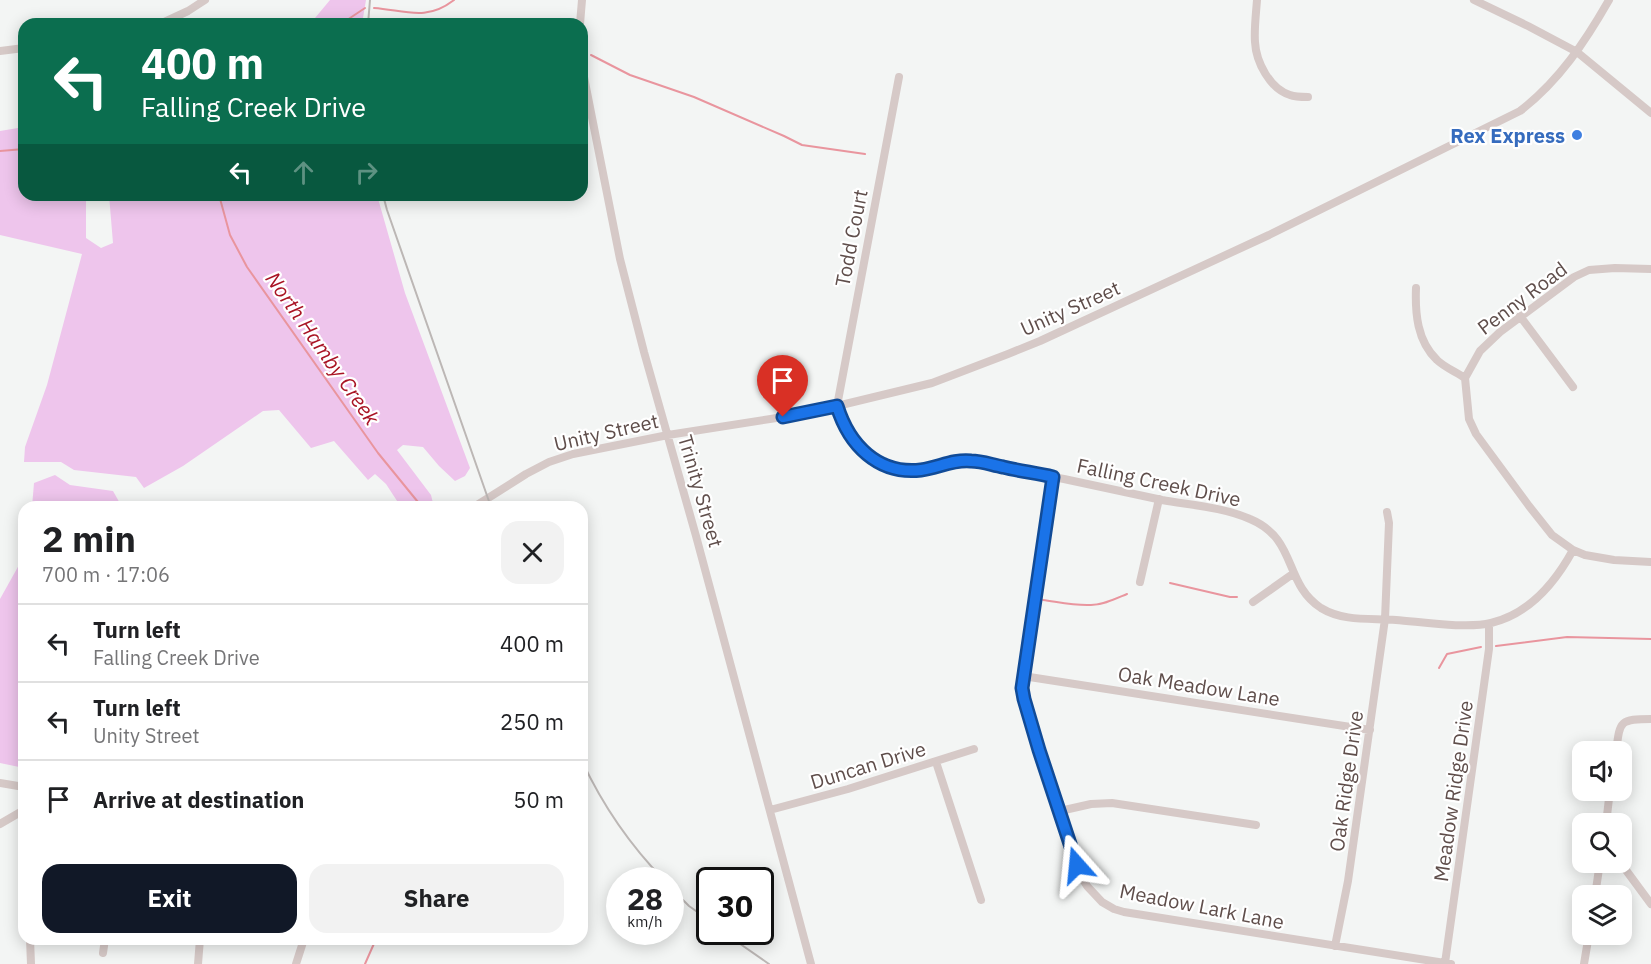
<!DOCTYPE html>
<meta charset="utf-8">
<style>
:root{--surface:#fff;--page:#f2f2f2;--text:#202124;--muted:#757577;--line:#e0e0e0;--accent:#111827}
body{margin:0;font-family:"IBM Plex Sans",sans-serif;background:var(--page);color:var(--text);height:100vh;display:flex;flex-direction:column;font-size:22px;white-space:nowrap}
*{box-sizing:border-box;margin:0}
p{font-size:20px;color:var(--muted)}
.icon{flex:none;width:33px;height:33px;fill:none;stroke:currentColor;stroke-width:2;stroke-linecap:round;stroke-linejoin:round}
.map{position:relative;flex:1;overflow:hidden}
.side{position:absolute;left:18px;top:501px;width:570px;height:444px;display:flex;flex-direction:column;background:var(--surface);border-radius:18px;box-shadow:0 3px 15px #0003}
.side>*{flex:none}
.top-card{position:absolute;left:18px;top:18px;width:570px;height:183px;border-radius:18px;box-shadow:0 3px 15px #0003;background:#0b6e4f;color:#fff;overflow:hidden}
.buttons{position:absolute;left:1572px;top:741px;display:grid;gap:12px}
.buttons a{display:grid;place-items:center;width:60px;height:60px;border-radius:12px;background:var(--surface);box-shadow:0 3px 15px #0003;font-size:30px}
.speed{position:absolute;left:606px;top:867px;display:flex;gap:12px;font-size:30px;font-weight:700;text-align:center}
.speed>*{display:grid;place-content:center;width:78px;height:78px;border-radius:50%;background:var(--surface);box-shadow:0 3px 15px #0003;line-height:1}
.speed small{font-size:15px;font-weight:400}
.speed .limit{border:3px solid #111;border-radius:9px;background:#fff;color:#111}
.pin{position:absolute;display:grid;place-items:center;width:51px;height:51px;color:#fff;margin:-62px -26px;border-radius:50% 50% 50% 0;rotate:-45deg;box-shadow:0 0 6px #0007}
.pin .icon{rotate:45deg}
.me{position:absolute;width:66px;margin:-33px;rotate:342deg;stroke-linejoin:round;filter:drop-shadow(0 0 4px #0008)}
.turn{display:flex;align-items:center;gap:21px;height:126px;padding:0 24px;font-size:27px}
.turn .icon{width:78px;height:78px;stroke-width:2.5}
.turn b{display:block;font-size:42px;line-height:51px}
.lanes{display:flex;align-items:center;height:57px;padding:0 24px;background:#0003;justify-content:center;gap:30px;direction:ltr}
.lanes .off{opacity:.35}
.round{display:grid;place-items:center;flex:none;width:63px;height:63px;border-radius:18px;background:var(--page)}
.head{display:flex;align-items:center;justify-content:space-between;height:102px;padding:0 24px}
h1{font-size:36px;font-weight:700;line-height:45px}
.action{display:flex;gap:12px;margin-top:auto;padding:12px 24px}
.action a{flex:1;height:69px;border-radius:18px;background:var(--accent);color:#fff;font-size:24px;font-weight:700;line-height:69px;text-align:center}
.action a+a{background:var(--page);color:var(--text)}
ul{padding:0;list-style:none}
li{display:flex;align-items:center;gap:18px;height:78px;padding:0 24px;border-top:2px solid var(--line)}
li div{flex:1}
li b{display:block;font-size:22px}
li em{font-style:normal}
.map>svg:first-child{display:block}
.green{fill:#eec5ec}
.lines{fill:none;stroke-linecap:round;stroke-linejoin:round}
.stream{stroke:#e9959e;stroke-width:2}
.minor{stroke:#d6c9c7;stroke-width:8}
.rail{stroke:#bcb7b5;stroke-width:2}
.route-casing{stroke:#114b97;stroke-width:15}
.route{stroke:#1a73e8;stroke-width:10}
.shop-dot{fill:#3f7fe0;stroke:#fff;stroke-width:2}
.labels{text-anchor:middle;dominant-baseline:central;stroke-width:4.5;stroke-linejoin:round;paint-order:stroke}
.shop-label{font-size:20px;font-weight:bold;fill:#366cbe;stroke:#fff;text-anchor:end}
.street-label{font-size:20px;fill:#5f4e4b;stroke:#fff}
.water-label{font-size:21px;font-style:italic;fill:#a91425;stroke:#fff}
</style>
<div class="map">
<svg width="1651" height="964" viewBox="0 0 1651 964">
<rect width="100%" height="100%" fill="#f3f5f4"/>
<!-- green -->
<path class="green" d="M330,0H366L362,24H310Z
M24,127V195H86V238L101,248L113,243L109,195H377L405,293L470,468L465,476L455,481L439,466L423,447L403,445L397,450L431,495L434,507H401L386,484L375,474L368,480L334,441L311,448L279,410L263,411L183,466L144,488L136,477L74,470L61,462H24L25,447L47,385L82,254L0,235V131Z
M55,475L70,485L113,491L122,507H32L34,483Z
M24,556V768L0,763V599Z"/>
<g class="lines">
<!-- stream -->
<path class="stream" d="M374,8C404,10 426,22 454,0
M341,24L365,8
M591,55L630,75L694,97L784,136L802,145L865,154
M0,151L24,149
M219,195L230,235L247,267L378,453L422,507
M1170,583L1230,597H1237
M1043,600C1058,602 1075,606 1091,605C1103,605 1115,599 1127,594
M1496,646L1567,637L1651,639
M1439,668L1447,654L1481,647
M365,964L376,939"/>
<!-- minor -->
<path class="minor" d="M1257,0C1256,14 1254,29 1255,42C1256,62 1270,89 1290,95C1295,97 1302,97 1308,97
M1474,0L1528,26L1577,52L1651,113
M160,24L188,11L205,0
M580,24L582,0
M0,51L24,48
M582,67L620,259L644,352L696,536L811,964
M899,77L837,406C850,445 877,475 921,470C931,469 941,464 952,462C963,459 974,461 984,462C1010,469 1037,474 1064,479C1096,486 1129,493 1162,500C1190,505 1223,507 1250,519C1298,539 1283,583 1321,608C1344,622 1371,618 1396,620C1422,622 1467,629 1491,623C1529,614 1555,583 1573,550
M1416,288C1415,313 1417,341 1437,360C1444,367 1456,372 1465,378
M1520,316L1573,387
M1465,378L1469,419L1476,434L1529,506L1552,535L1573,550L1585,555L1614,560L1651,562
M1465,378L1480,351L1500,332L1574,277L1589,270L1615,268L1651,269
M1053,477L1022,688L1024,699L1039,750L1082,878L1087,886L1102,902L1114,909L1124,912L1451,964
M474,507L526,474L549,462L573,454L668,435L783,417L837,406L932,383L1008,354L1040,341L1269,235L1520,111C1559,81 1585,42 1609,0
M1140,582L1159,499
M1253,602L1294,573
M1023,676L1370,730
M1616,752C1620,721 1619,719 1651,719
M936,762L981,900
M0,783L24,787
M770,810L848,789L974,749
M1060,811L1091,804L1112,803L1256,825
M0,824L24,810
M1606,824L1610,790
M1620,862L1651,904
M1595,896L1600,862
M30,939L31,964
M1335,946L1348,881L1385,619L1389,523L1387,512
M103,953L105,939
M1445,963L1489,649V624
M198,964L200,939
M296,964L304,939
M1584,964L1589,934"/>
<!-- rail -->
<path class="rail" d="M368,24L370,0
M383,195L387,210L491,507
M582,761C603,806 630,845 664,880
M670,887L689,906L710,921
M723,932L769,964"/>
</g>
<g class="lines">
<!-- route casing -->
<g class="route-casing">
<path id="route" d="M783,417L837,406C849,445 878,475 921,470C938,468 953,459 971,461C982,461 992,465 1003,467C1019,471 1036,473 1053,477L1022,688L1024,699L1039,750L1077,865"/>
</g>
<!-- route -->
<use href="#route" class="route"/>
</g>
<!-- markers -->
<circle class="shop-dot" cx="1577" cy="135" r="6"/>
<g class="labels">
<!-- shop labels -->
<g class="shop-label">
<text x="1565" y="135">Rex Express</text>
</g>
<!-- street labels -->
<g class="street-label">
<text transform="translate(851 238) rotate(-79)">Todd Court</text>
<text transform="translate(1522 298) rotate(-37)">Penny Road</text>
<text transform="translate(1070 308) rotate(-24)">Unity Street</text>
<text transform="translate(606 432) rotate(-13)">Unity Street</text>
<text transform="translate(1159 482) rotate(12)">Falling Creek Drive</text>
<text transform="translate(701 491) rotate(74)">Trinity Street</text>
<text transform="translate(1199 686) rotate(9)">Oak Meadow Lane</text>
<text transform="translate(868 765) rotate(-17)">Duncan Drive</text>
<text transform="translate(1346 781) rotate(-82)">Oak Ridge Drive</text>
<text transform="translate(1453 791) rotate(-82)">Meadow Ridge Drive</text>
<text transform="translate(1202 906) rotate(11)">Meadow Lark Lane</text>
</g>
<!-- water labels -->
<g class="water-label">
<text transform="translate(323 348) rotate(55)">North Hamby Creek</text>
</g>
</g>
</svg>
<div class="buttons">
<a><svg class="icon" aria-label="sound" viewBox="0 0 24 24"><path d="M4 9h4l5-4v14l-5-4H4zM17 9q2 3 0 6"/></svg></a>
<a><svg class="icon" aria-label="search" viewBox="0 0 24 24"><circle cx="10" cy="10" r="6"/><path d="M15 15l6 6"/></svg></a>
<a><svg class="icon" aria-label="layers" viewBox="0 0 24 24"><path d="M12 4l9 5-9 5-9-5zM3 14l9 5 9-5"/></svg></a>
</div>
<div class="speed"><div>28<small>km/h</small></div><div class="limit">30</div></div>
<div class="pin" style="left:783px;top:417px;background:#d93025"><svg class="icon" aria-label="arrive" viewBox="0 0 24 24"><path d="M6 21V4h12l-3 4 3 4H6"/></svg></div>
<svg class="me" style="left:1077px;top:865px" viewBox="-20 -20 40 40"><path d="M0-17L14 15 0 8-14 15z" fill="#1a73e8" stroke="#fff" stroke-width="4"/></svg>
<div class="top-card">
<div class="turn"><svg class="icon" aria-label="left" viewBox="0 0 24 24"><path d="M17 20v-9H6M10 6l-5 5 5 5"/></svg><div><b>400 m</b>Falling Creek Drive</div></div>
<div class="lanes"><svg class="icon" aria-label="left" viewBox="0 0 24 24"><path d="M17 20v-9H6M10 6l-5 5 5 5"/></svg><svg class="icon off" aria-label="ahead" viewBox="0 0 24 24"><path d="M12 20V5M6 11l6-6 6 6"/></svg><svg class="icon off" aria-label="right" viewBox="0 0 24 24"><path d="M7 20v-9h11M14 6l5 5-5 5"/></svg></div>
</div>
<section class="side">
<div class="head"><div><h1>2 min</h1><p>700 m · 17:06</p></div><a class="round"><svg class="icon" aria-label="close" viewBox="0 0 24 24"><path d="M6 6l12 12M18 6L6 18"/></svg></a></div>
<ul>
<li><svg class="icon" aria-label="left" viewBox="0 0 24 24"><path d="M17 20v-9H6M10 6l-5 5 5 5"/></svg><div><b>Turn left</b><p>Falling Creek Drive</p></div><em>400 m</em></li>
<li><svg class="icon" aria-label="left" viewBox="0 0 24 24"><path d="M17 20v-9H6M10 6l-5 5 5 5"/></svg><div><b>Turn left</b><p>Unity Street</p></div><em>250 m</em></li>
<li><svg class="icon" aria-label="arrive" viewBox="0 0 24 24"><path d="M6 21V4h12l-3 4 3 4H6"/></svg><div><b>Arrive at destination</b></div><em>50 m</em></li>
</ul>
<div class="action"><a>Exit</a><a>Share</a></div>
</section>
</div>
